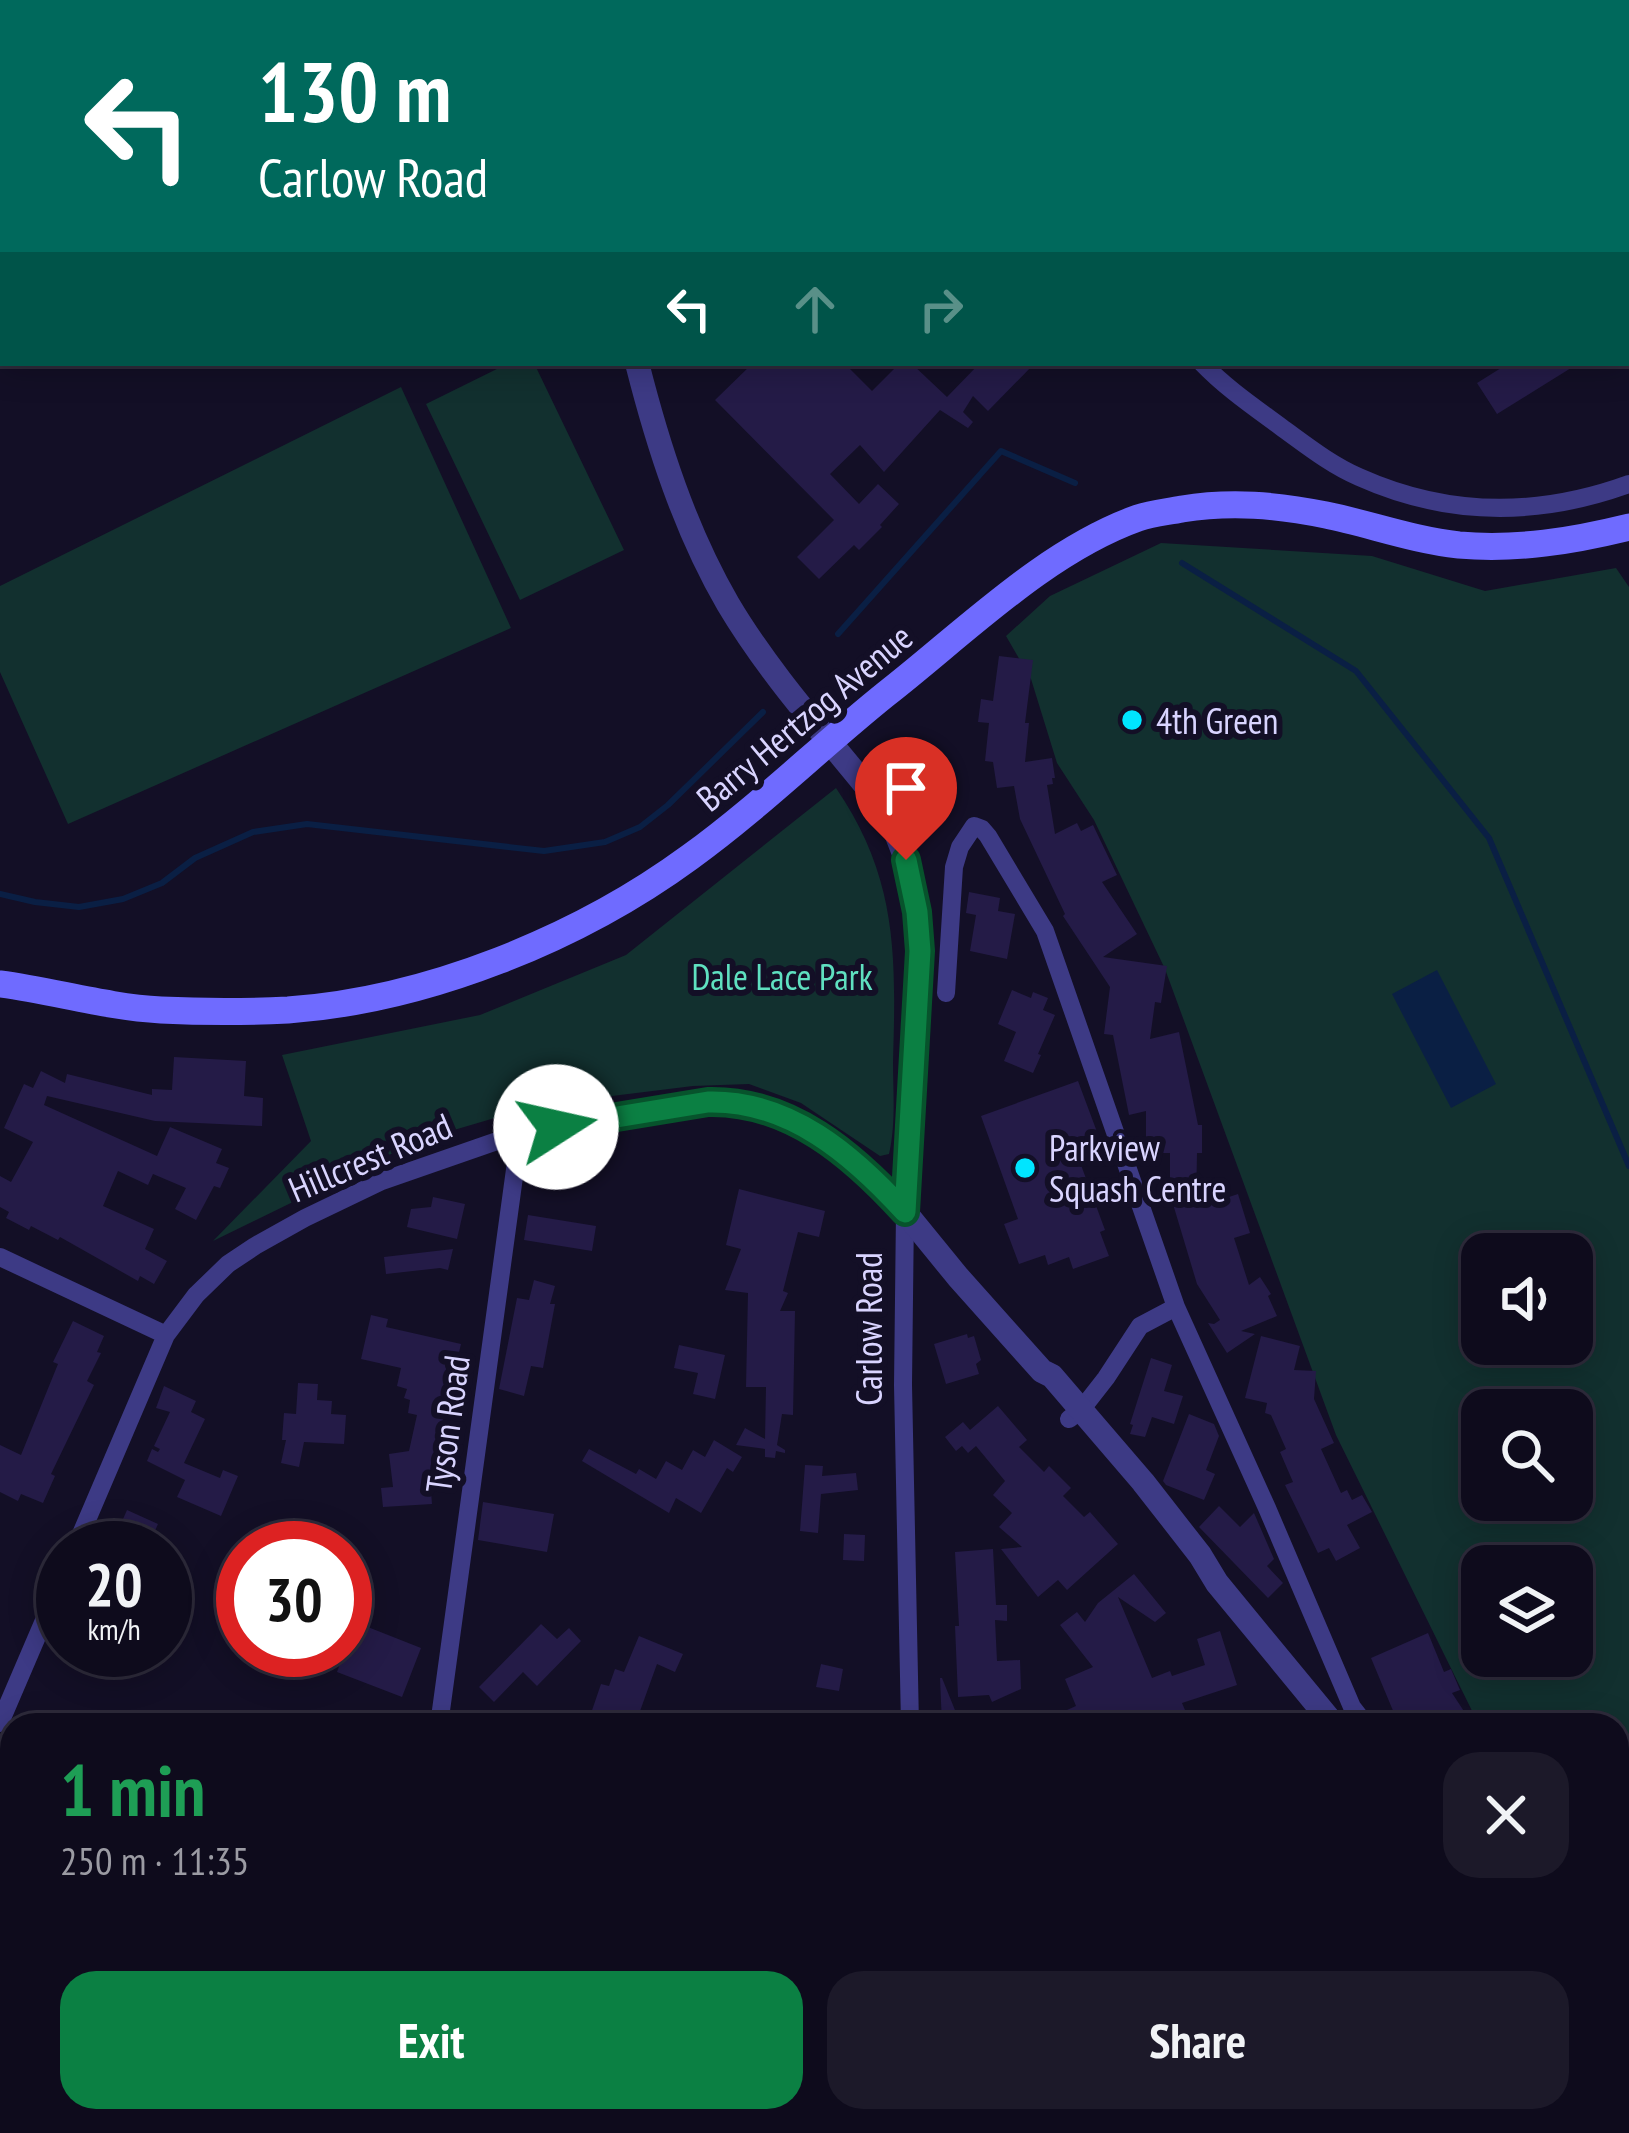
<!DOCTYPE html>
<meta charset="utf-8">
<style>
:root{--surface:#0e0b1c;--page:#1c1929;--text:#f1f3f6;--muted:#9b9ba3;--line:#2e2b3b;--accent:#0b8043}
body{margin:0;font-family:"PT Sans Narrow",sans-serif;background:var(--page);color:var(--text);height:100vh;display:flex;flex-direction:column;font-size:45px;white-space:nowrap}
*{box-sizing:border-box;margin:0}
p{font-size:39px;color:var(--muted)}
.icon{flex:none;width:66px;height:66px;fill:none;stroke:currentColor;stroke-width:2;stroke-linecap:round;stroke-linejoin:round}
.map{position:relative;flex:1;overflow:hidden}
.panel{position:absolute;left:0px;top:1713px;width:1629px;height:420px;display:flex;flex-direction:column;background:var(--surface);border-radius:36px 36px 0 0;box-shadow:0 6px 30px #0003,0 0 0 3px var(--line)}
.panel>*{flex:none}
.banner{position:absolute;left:0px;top:0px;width:1629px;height:366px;box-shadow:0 6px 30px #0003,0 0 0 3px var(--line);background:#00695c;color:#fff;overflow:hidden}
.fabs{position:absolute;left:1461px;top:1233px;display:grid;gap:24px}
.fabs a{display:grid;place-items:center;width:132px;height:132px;border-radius:24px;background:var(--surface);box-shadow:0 6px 30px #0003,0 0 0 3px var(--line);font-size:60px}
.speed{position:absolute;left:36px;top:1521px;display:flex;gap:24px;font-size:60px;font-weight:700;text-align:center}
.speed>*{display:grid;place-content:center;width:156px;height:156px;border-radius:50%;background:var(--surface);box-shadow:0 6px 30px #0003,0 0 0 3px var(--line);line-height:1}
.speed small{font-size:30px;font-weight:400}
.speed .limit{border:18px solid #d22;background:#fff;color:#111}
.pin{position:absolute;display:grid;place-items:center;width:102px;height:102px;color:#fff;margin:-123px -51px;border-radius:50% 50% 50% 0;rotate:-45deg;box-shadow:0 0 12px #0007}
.pin .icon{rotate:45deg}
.me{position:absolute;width:132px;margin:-66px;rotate:80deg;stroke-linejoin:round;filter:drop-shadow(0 0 9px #0008)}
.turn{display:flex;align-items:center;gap:42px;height:252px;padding:0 60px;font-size:54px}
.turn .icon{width:156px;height:156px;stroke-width:2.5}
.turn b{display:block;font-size:84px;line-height:102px}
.lanes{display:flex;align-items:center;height:114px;padding:0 60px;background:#0003;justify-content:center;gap:60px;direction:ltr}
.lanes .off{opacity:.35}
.round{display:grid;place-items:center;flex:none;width:126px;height:126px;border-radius:36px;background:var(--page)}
.overview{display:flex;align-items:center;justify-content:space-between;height:204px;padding:0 60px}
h1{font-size:72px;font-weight:800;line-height:90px;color:#1e9e55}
.action{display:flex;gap:24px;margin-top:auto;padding:24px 60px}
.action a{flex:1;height:138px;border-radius:36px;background:var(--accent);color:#fff;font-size:48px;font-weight:800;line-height:138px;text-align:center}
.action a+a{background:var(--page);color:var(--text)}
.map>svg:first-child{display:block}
.green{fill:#12302f;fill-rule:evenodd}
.water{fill:#0a1f44}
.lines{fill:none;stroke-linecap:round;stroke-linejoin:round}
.stream{stroke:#0a1f44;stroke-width:6}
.building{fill:#241b47}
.minor{stroke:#3d3a85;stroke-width:18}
.tertiary{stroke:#3d3a85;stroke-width:24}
.secondary{stroke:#6f6bff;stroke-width:27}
.route-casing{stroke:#07532c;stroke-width:30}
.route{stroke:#0b8043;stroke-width:21}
.poi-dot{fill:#00e5ff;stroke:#130f26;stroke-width:4.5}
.labels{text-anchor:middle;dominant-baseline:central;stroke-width:12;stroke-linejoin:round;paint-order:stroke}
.street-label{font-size:36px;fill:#d9d4ff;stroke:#130f26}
.poi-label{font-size:36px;fill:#d9d4ff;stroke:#130f26;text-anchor:start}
.park-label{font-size:36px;fill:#5fe0c0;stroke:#130f26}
</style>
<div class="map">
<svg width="1629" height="2133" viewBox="0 0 1629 2133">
<rect width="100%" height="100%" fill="#130f26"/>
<!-- green -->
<path class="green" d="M999,0H1566L1563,3H1003Z
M509,363H534L624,550L520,600L426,404Z
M401,387L511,628L68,824L0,672V586Z
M1161,543L1372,556L1485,591L1616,568L1629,587V1837L1617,1844V1725H1479L1336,1435L1165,969L1094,820L1057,763L1031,679L1006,636L1050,596ZM1482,1254H1572V1344H1482ZM1482,1410H1572V1500H1482ZM1482,1566H1572V1656H1482Z
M836,788C898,879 896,956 893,1062C893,1091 896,1124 889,1154L880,1156L801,1103L749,1084L693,1086L539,1105L420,1140L213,1241L311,1141L282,1055L480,1015L626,955Z"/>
<!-- water -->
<path class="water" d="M1437,970L1496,1084L1451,1108L1392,994Z"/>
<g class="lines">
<!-- stream -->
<path class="stream" d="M1182,563L1356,671L1489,838L1629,1166
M838,634L1001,451L1075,483
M0,894L35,902L79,907L123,899L162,883L195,858L253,832L307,824L544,851L605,842L640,827L668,805L763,712"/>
</g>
<!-- building -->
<path class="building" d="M753,363H844L872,391L900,363H911L947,397L980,363H1035L988,411L973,396L963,412L973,422L968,428L940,410L884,472L860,445L830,474L859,504L878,484L899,504L880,525L882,527L859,550L854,545L819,579L797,557L834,520L715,400Z
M1509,363H1579L1497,414L1477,383Z
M999,656L1033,660L1025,723H1029L1025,762L1052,758L1055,778H1052L1053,784L1047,785L1055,834L1077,823L1081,831L1093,825L1117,875L1102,882L1137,934L1103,957L1167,966L1161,1003L1155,1002L1150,1039L1179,1032L1198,1125H1202V1153H1197L1196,1208L1238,1194L1250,1233L1234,1238L1249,1285L1260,1277L1271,1294L1268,1296L1277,1316L1241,1331L1255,1334L1227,1353L1208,1323L1214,1324L1220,1320L1197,1284L1170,1194V1153H1146V1111L1129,1115L1113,1035L1104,1034L1110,987L1063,916L1065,914L1020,819L1014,786L997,788L993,762L985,761L989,723L978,722L981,699L993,701Z
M969,892L1000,898L998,911L1015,914L1007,959L970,951L976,915L966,913Z
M1012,990L1031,998L1033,992L1048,998L1043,1010L1055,1015L1038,1054L1041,1055L1033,1073L1004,1061L1016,1032L998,1024Z
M174,1057L246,1061L244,1096L263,1098L262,1126L155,1121L47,1096L44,1105L157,1156L170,1127L222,1149L216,1163L229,1168L220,1188L214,1186L196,1220L175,1209L186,1188L153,1174L148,1185L118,1171L103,1206L154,1229L145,1249L167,1261L154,1284L140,1276L138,1281L60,1237L58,1240L31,1226L29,1230L6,1218L9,1212L0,1207V1176L11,1182L33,1142L4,1128L24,1084L33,1088L41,1071L65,1083L67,1074L152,1095V1089L172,1090Z
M1078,1081L1106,1156L1081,1165L1105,1230L1100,1232L1109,1256L1073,1269L1069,1257L1048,1265L1045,1255L1019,1264L1004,1224L1018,1219L981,1116Z
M739,1189L825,1211L819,1237L798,1232L783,1291L788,1293L780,1311H795L793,1415L782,1414L777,1445L785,1450V1453L776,1451L775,1458L765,1457V1449L736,1445L745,1428L765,1439L766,1387H746L748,1293L725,1290L741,1249L726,1245Z
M433,1197L465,1204L457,1239L407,1227L411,1209L431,1207Z
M528,1215L596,1226L592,1251L524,1240Z
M453,1249L448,1270L440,1268L386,1274L384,1257Z
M534,1280L555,1286L550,1304H555L543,1368L531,1366L524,1396L499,1389L517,1298L529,1300Z
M371,1315L388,1319L386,1327L461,1344L441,1428L454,1431L450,1451L436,1448L439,1478L430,1479L432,1504L383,1507L381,1488L393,1487L389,1454L409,1451L417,1415L408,1413L410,1400L404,1398L407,1389L397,1386L401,1368L361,1359Z
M73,1321L104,1336L97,1352L101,1353L87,1381L94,1385L51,1474L55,1476L43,1503L21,1494L18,1501L0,1492V1445L21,1455L58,1364L53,1362Z
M967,1334L968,1338L974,1336L981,1360L976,1364L979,1374L946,1384L934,1344Z
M1261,1336L1300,1346L1294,1370L1316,1371L1314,1399L1334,1443L1321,1449L1341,1493L1347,1490L1352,1500L1362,1495L1372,1512L1347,1525L1360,1548L1336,1561L1329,1548L1318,1553L1285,1485L1293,1482L1280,1452L1286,1449L1271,1415L1265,1413L1267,1403L1245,1398Z
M679,1345L725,1355L715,1399L693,1394L698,1373L674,1368Z
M1151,1358L1172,1365L1164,1391L1183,1396L1174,1424L1152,1417L1145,1437L1130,1434L1133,1425L1130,1424Z
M298,1383L318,1384L317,1400L332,1401L331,1414L346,1415L344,1444L304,1442L299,1467L281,1463L286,1440H282L284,1413L296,1414Z
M164,1386L196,1401L191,1412L205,1419L184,1463L220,1478L223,1470L238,1476L221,1516L177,1497L185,1480L147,1461L152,1449L158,1452L160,1449L154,1446L170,1412L156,1408Z
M998,1406L1027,1440L1019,1447L1044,1472L1049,1466L1071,1488L1063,1496L1084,1517L1090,1512L1118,1544L1067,1590L1058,1580L1038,1597L1001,1549L1022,1547L999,1527L1012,1513L993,1495L1005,1481L976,1446L968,1453L962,1446L956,1451L945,1437L963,1422L970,1430Z
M1189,1414L1214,1424L1219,1436L1206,1470L1215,1474L1204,1500L1166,1485L1163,1481Z
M714,1440L742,1457L733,1472L727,1468L701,1513L676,1498L669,1513L582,1461L589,1449L636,1474L639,1469L656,1479L666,1461L682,1470L693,1450L705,1457Z
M805,1465L823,1466L822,1476L856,1473L858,1490L821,1494L818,1533L800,1531Z
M483,1502L554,1514L547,1552L478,1540Z
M1219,1506L1240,1527L1254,1513L1274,1559L1267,1566L1283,1583L1268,1598L1199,1527Z
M127,1510L158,1524L147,1548H126L113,1542Z
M844,1534L865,1535L864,1561L843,1560Z
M993,1549L996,1605H1007V1621L995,1620L997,1661L1020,1660L1021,1689L992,1702L989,1695L958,1697L955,1626H959L955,1552Z
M1134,1574L1166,1613L1155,1622L1118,1597L1152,1678L1170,1671L1172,1676L1205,1665L1197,1639L1220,1631L1237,1685L1182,1703L1185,1710L1148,1725H1033L1076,1706L1065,1679L1093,1667L1060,1625L1077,1612L1085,1622L1098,1603Z
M345,1618L421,1648L402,1697L337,1672L350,1637L345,1635Z
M541,1624L557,1639L569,1628L581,1641L537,1686L523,1672L494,1702L479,1687Z
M1428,1633L1444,1672L1451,1669L1460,1690L1452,1693L1473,1725H1399L1371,1658Z
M639,1636L683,1654L675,1672L657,1664L635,1725H587L601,1684L609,1686L615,1669L624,1672Z
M821,1664L843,1669L839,1691L816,1687Z
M940,1678H942L961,1725H942Z"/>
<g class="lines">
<!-- minor -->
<path class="minor" d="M958,0L963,3
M481,3L485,0
M1623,3L1625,0
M0,310L3,308
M1202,363C1226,388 1254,407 1281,427C1306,445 1331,465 1359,477C1448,517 1538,517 1629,484
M946,993L954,867L960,847L974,826L982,829L988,836L1045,931L1176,1307L1267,1508L1352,1707L1366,1725
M0,1257L166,1335
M1069,1419L1081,1410L1106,1378L1140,1326L1176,1307
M75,1548L166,1335L196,1295L228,1264L255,1246L305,1218L382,1181L520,1133L708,1102L726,1101L765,1108L814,1133L867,1173L905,1212L903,1385L910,1725
M0,1723L63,1576
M439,1725L520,1133
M0,1831L12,1837
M1617,2028L1629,2036
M271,2121L279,2133
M1084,2121L1089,2133
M1426,2121L1432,2133
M345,2133L348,2121
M804,2133L811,2121"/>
<!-- tertiary -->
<path class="tertiary" d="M536,0L537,3
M637,363C658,446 685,530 728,604C770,675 827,737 879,802C907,845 920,900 920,951L905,1212L958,1277L1042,1371L1052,1376L1143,1482L1200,1555L1217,1583L1334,1725
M1617,2058L1629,2066"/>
<!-- secondary -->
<path class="secondary" d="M0,984C54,991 106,1007 161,1010C203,1012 246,1012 288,1010C427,1000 578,939 690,857C759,807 820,747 886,694C963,634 1045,551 1138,518C1152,513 1167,512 1182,509C1231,501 1277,505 1326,515C1370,524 1413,540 1459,545C1517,550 1572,541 1629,527"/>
</g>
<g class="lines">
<!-- route casing -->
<g class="route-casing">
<path id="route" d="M556,1127L708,1102C790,1100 853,1155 905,1212L920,951L917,912L906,860"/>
</g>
<!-- route -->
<use href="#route" class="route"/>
</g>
<!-- markers -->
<g class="poi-dot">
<circle cx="1132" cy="720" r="12"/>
<circle cx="1025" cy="1168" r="12"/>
</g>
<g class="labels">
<!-- street labels -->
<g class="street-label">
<text transform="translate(804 717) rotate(-40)">Barry Hertzog Avenue</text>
<text transform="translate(370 1157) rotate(-23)">Hillcrest Road</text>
<text transform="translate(868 1329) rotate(-90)">Carlow Road</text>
<text transform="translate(447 1424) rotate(-82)">Tyson Road</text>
</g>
<!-- poi labels -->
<g class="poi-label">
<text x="1156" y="720">4th Green</text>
<text x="1049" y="1147">Parkview<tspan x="1049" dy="41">Squash Centre</tspan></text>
</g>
<!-- park labels -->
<g class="park-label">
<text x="782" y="976">Dale Lace Park</text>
</g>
</g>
</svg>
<div class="fabs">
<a><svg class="icon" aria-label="sound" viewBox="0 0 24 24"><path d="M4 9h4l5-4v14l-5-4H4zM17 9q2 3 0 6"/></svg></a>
<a><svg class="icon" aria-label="search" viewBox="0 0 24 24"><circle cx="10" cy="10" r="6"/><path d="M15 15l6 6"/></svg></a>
<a><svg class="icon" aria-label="layers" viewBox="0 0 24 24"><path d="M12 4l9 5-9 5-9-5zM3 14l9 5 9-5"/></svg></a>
</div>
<div class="speed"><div>20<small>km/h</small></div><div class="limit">30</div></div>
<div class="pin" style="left:906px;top:860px;background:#d93025"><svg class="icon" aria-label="arrive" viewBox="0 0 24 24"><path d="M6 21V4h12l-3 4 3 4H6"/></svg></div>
<svg class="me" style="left:556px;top:1127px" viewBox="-20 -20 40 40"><circle r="19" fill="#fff"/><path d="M0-13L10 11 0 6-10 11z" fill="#0b8043"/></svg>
<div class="banner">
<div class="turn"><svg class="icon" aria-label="left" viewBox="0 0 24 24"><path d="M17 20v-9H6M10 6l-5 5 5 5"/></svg><div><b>130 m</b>Carlow Road</div></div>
<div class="lanes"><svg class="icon" aria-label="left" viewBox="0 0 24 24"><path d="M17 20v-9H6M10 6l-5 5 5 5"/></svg><svg class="icon off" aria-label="ahead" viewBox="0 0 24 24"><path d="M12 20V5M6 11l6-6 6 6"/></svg><svg class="icon off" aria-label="right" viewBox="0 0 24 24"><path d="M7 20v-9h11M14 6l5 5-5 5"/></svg></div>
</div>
<section class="panel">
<div class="overview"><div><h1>1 min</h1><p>250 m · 11:35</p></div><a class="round"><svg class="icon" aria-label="close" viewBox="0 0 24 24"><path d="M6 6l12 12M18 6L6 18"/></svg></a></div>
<div class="action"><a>Exit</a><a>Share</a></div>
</section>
</div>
